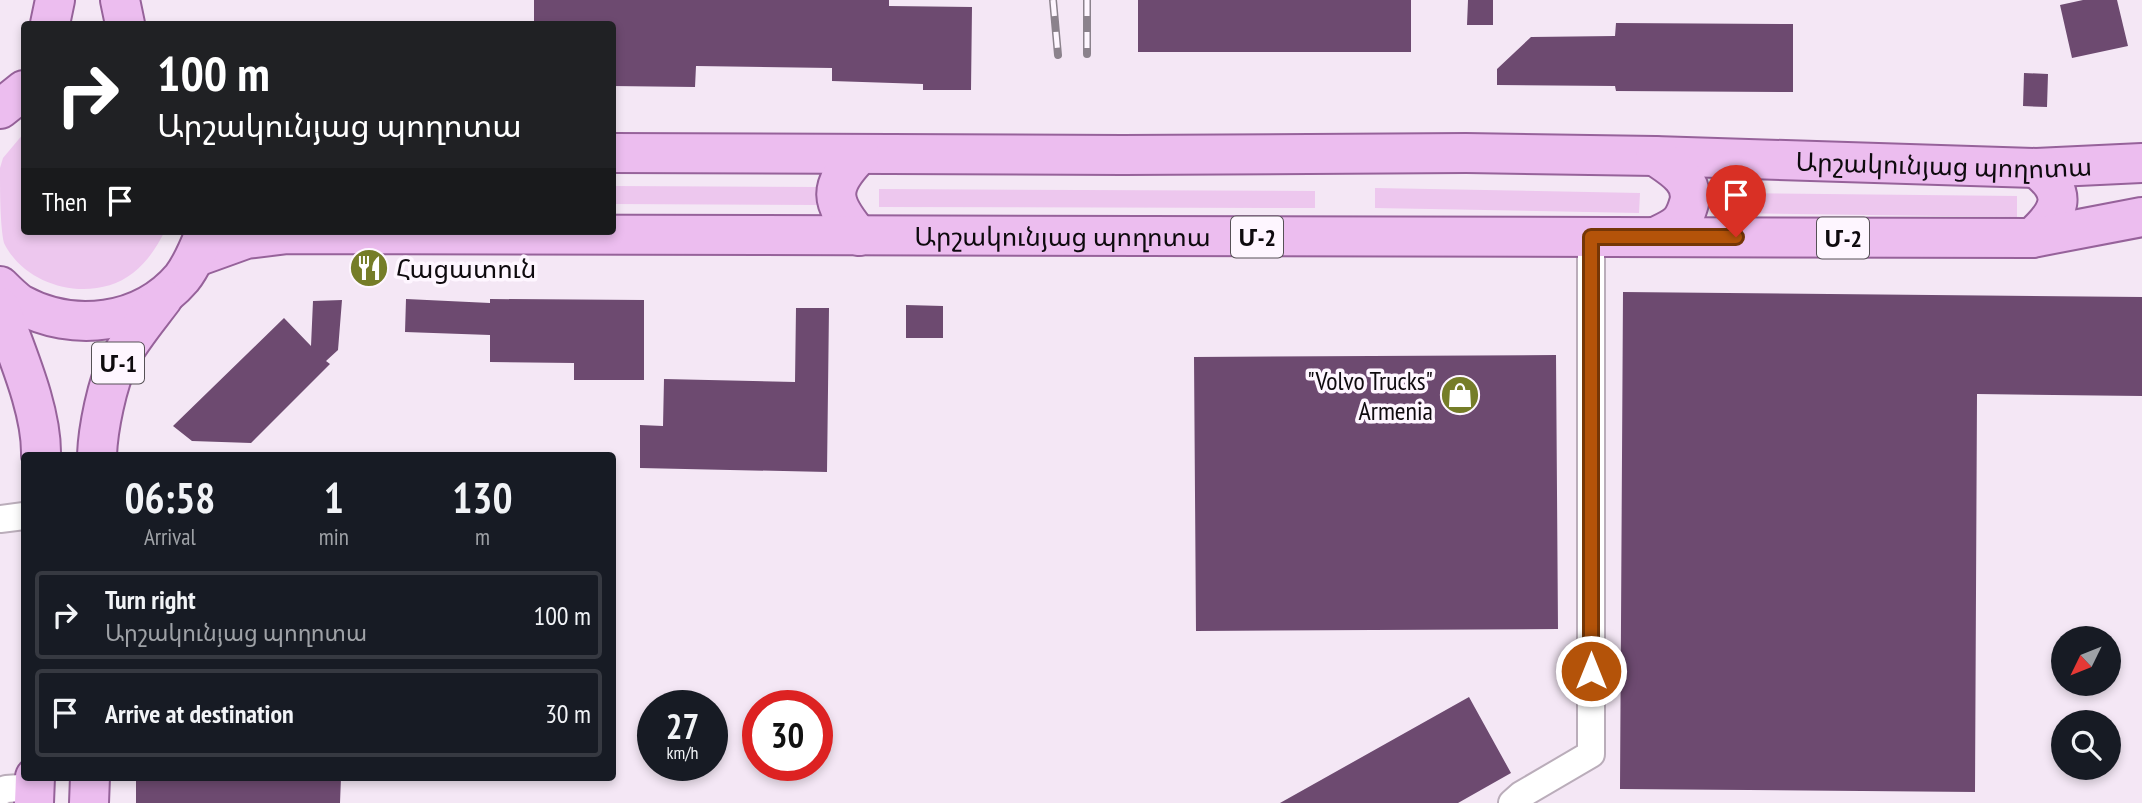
<!DOCTYPE html>
<meta charset="utf-8">
<style>
:root{--surface:#171b24;--page:#242831;--text:#f1f3f6;--muted:#9ea1a6;--line:#363941}
body{margin:0;font-family:"PT Sans Narrow","Noto Sans Armenian",sans-serif;background:var(--page);color:var(--text);height:100vh;display:flex;flex-direction:column;font-size:26px;white-space:nowrap}
*{box-sizing:border-box;margin:0}
p{font-size:23px;color:var(--muted)}
.icon{flex:none;width:38px;height:38px;fill:none;stroke:currentColor;stroke-width:2;stroke-linecap:round;stroke-linejoin:round}
.map{position:relative;flex:1;overflow:hidden}
.panel{position:absolute;left:21px;top:452px;width:595px;height:329px;display:flex;flex-direction:column;background:var(--surface);border-radius:7px;box-shadow:0 4px 10px #0003}
.panel>*{flex:none}
.hud{position:absolute;left:21px;top:21px;width:595px;height:214px;border-radius:7px;box-shadow:0 4px 10px #0003;background:#202124;color:#fff;overflow:hidden}
.needle{width:46px;rotate:227deg}
.tools{position:absolute;left:2051px;top:626px;display:grid;gap:14px}
.tools a{display:grid;place-items:center;width:70px;height:70px;border-radius:50%;background:var(--surface);box-shadow:0 4px 10px #0003;font-size:35px}
.speed{position:absolute;left:637px;top:690px;display:flex;gap:14px;font-size:35px;font-weight:700;text-align:center}
.speed>*{display:grid;place-content:center;width:91px;height:91px;border-radius:50%;background:var(--surface);box-shadow:0 4px 10px #0003;line-height:1}
.speed small{font-size:18px;font-weight:400}
.speed .limit{border:10px solid #d22;background:#fff;color:#111}
.pin{position:absolute;display:grid;place-items:center;width:60px;height:60px;color:#fff;margin:-72px -30px;border-radius:50% 50% 50% 0;rotate:-45deg;box-shadow:0 0 7px #0007}
.pin .icon{rotate:45deg}
.me{position:absolute;width:77px;margin:-38px;rotate:0deg;stroke-linejoin:round;filter:drop-shadow(0 0 5px #0008)}
.turn{display:flex;align-items:center;gap:24px;height:147px;padding:0 21px;font-size:32px}
.turn .icon{width:91px;height:91px;stroke-width:2.5}
.turn b{display:block;font-size:49px;line-height:60px}
.then{display:flex;align-items:center;height:66px;padding:0 21px;background:#0003;gap:14px;font-size:26px}
.eta{display:flex;justify-content:space-evenly;align-items:center;height:119px;text-align:center}
.eta b{font-size:42px;font-weight:700;line-height:49px}
ul{padding:0;list-style:none}
li{display:flex;align-items:center;gap:21px;height:88px;margin:0 14px 10px;padding:0 7px;border:4px solid var(--line);border-radius:7px}
li div{flex:1}
li b{display:block;font-size:26px}
li em{font-style:normal}
.map>svg:first-child{display:block}
.green{fill:#edc7ee}
.building{fill:#6d4a70}
.lines{fill:none;stroke-linecap:round;stroke-linejoin:round}
.street-casing{stroke:#baadba;stroke-width:30}
.primary-casing{stroke:#96629a;stroke-width:42}
.street{stroke:#fff;stroke-width:26}
.primary{stroke:#ecbdef;stroke-width:38}
.rail-casing{stroke:#8b828c;stroke-width:8}
.rail{stroke:#fef6ff;stroke-width:5;stroke-dasharray:16;stroke-linecap:butt}
.route-casing{stroke:#753606;stroke-width:18}
.route{stroke:#b45309;stroke-width:12}
.labels{text-anchor:middle;dominant-baseline:central;stroke-width:7;stroke-linejoin:round;paint-order:stroke}
.shield{fill:#fef6ff;stroke:#565156;stroke-width:2}
.shield-label{font-size:24px;font-weight:bold;fill:#0e0a0e}
.street-label{font-size:26px;fill:#0e0a0e;stroke:#fef6ff}
.poi-label{font-size:26px;fill:#0e0a0e;stroke:#fef6ff;text-anchor:start}
</style>
<div class="map">
<svg width="2142" height="803" viewBox="0 0 2142 803">
<rect width="100%" height="100%" fill="#f4e7f5"/>
<!-- green -->
<path class="green" d="M24,133V231H165C156,248 148,261 133,273C93,304 26,288 4,243C0,225 0,188 0,168L3,158Z
M613,186L817,187V205L613,204Z
M1375,188L1640,193L1639,213L1375,208Z
M879,189L1315,191V208L879,207Z
M1725,193L2017,196V217L1724,213Z"/>
<!-- building -->
<path class="building" d="M534,0H889V6L972,7L971,90H923V84L832,81V68L696,66L695,87L612,86V24H534Z
M1138,0H1411V52H1138Z
M1468,0H1493V25H1467Z
M2083,0H2117L2128,46L2072,58L2060,5Z
M1616,23L1793,24V92L1616,91L1615,86L1497,85V69L1531,37L1615,36Z
M2024,73L2048,74L2047,107L2023,106Z
M1623,292L2142,297V396L1977,394L1975,792L1620,789Z
M406,299L490,303V299L644,300V380H574V363L490,362V335L405,332Z
M342,300L338,350L326,361L330,364L251,443L192,441L173,426L284,318L311,346L313,301Z
M906,305L943,306V338H906Z
M796,308H829L827,472L640,468V425L663,426L664,379L795,382Z
M1556,355L1558,629L1196,631L1194,357Z
M1469,697L1511,773L1458,803H1280Z
M136,777H341L340,803H136Z"/>
<g class="lines">
<!-- street casing -->
<g class="street-casing">
<path id="street" d="M0,519L24,516
M0,792L6,789L34,787
M1512,803L1521,795L1591,754V237"/>
</g>
<!-- primary casing -->
<g class="primary-casing">
<g id="primary">
<path d="M120,0L125,24"/>
<path d="M50,24L55,0"/>
<path d="M0,109L24,90"/>
<path id="s1" d="M612,153L1123,155L1466,153L1655,156L2036,168L2142,163"/>
<path d="M859,236C830,201 827,188 860,154"/>
<path d="M1655,237C1663,233 1673,229 1679,223C1685,217 1687,210 1689,203C1695,180 1671,167 1655,156"/>
<path d="M2032,238C2060,212 2070,194 2036,168"/>
<path id="s2" d="M196,257L246,239L288,234L2032,238L2142,217"/>
<path d="M0,286C6,292 13,299 20,304C73,333 142,325 182,278C192,265 198,250 204,235"/>
<path d="M0,307C15,350 42,409 41,455"/>
<path d="M97,455C98,429 107,383 119,360C131,338 148,318 163,298"/>
<path d="M34,803L35,777"/>
<path d="M89,803L90,777"/>
</g>
</g>
<!-- street -->
<use href="#street" class="street"/>
<!-- primary -->
<use href="#primary" class="primary"/>
<!-- rail casing -->
<g class="rail-casing">
<path id="rail" d="M1053,0L1058,55
M1087,0V54"/>
</g>
<!-- rail -->
<use href="#rail" class="rail"/>
</g>
<g class="lines">
<!-- route casing -->
<g class="route-casing">
<path id="route" d="M1591,671V237H1736"/>
</g>
<!-- route -->
<use href="#route" class="route"/>
</g>
<!-- icons -->
<defs>
<g id="restaurant-disc" transform="scale(2.0125)"><circle r="9.5" fill="#757d28" stroke="#fef6ff"/><path d="M-5-6h1v4h1v-4h1v4h1v-4h1v5L-1.5 .5V6h-2V.5L-5-1ZM5-6V6H3V1.5H1.5Q1.5-4 5-6Z" fill="#fff"/></g>
<g id="shop-disc" transform="scale(2.0125)"><circle r="9.5" fill="#757d28" stroke="#fef6ff"/><path d="M-5-2.5h2.3a2.7 3.5 0 0 1 5.4 0H5L5.5 6h-11ZM-1.5-2.5h3a1.5 2.3 0 0 0-3 0Z" fill="#fff"/></g>
</defs>
<g fill-rule="evenodd">
<use href="#restaurant-disc" x="369" y="268"/>
<use href="#shop-disc" x="1460" y="395"/>
</g>
<g class="labels">
<!-- shield labels -->
<g class="shield">
<rect x="1231" y="216.5" width="52" height="41" rx="5"/>
<rect x="1817" y="217.5" width="52" height="41" rx="5"/>
<rect x="92" y="342.5" width="52" height="41" rx="5"/>
</g>
<g class="shield-label">
<text x="1257" y="237">Մ-2</text>
<text x="1843" y="238">Մ-2</text>
<text x="118" y="363">Մ-1</text>
</g>
<!-- street labels -->
<g class="street-label">
<text stroke="none"><textPath href="#s1" startOffset="1332">Արշակունյաց պողոտա</textPath></text>
<text stroke="none"><textPath href="#s2" startOffset="870">Արշակունյաց պողոտա</textPath></text>
</g>
<!-- poi labels -->
<g class="poi-label">
<text x="396" y="268">Հացատուն</text>
<text x="1433" y="380" text-anchor="end">"Volvo Trucks"<tspan x="1433" dy="30">Armenia</tspan></text>
</g>
</g>
</svg>
<div class="tools">
<a><svg class="needle" viewBox="-14 -14 28 28"><path d="M0-13l5 13h-10z" fill="#e53935"/><path d="M0 13l5-13h-10z" fill="#9ea1a6"/></svg></a>
<a><svg class="icon" aria-label="search" viewBox="0 0 24 24"><circle cx="10" cy="10" r="6"/><path d="M15 15l6 6"/></svg></a>
</div>
<div class="speed"><div>27<small>km/h</small></div><div class="limit">30</div></div>
<div class="pin" style="left:1736px;top:237px;background:#d93025"><svg class="icon" aria-label="arrive" viewBox="0 0 24 24"><path d="M6 21V4h12l-3 4 3 4H6"/></svg></div>
<svg class="me" style="left:1591px;top:671px" viewBox="-20 -20 40 40"><circle r="17" fill="#b45309" stroke="#fff" stroke-width="3"/><path d="M0-11L8 9 0 5-8 9z" fill="#fff"/></svg>
<div class="hud">
<div class="turn"><svg class="icon" aria-label="right" viewBox="0 0 24 24"><path d="M7 20v-9h11M14 6l5 5-5 5"/></svg><div><b>100 m</b>Արշակունյաց պողոտա</div></div>
<div class="then">Then<svg class="icon" aria-label="arrive" viewBox="0 0 24 24"><path d="M6 21V4h12l-3 4 3 4H6"/></svg></div>
</div>
<section class="panel">
<div class="eta">
<div><b>06:58</b><p>Arrival</p></div>
<div><b>1</b><p>min</p></div>
<div><b>130</b><p>m</p></div>
</div>
<ul>
<li><svg class="icon" aria-label="right" viewBox="0 0 24 24"><path d="M7 20v-9h11M14 6l5 5-5 5"/></svg><div><b>Turn right</b><p>Արշակունյաց պողոտա</p></div><em>100 m</em></li>
<li><svg class="icon" aria-label="arrive" viewBox="0 0 24 24"><path d="M6 21V4h12l-3 4 3 4H6"/></svg><div><b>Arrive at destination</b></div><em>30 m</em></li>
</ul>
</section>
</div>
